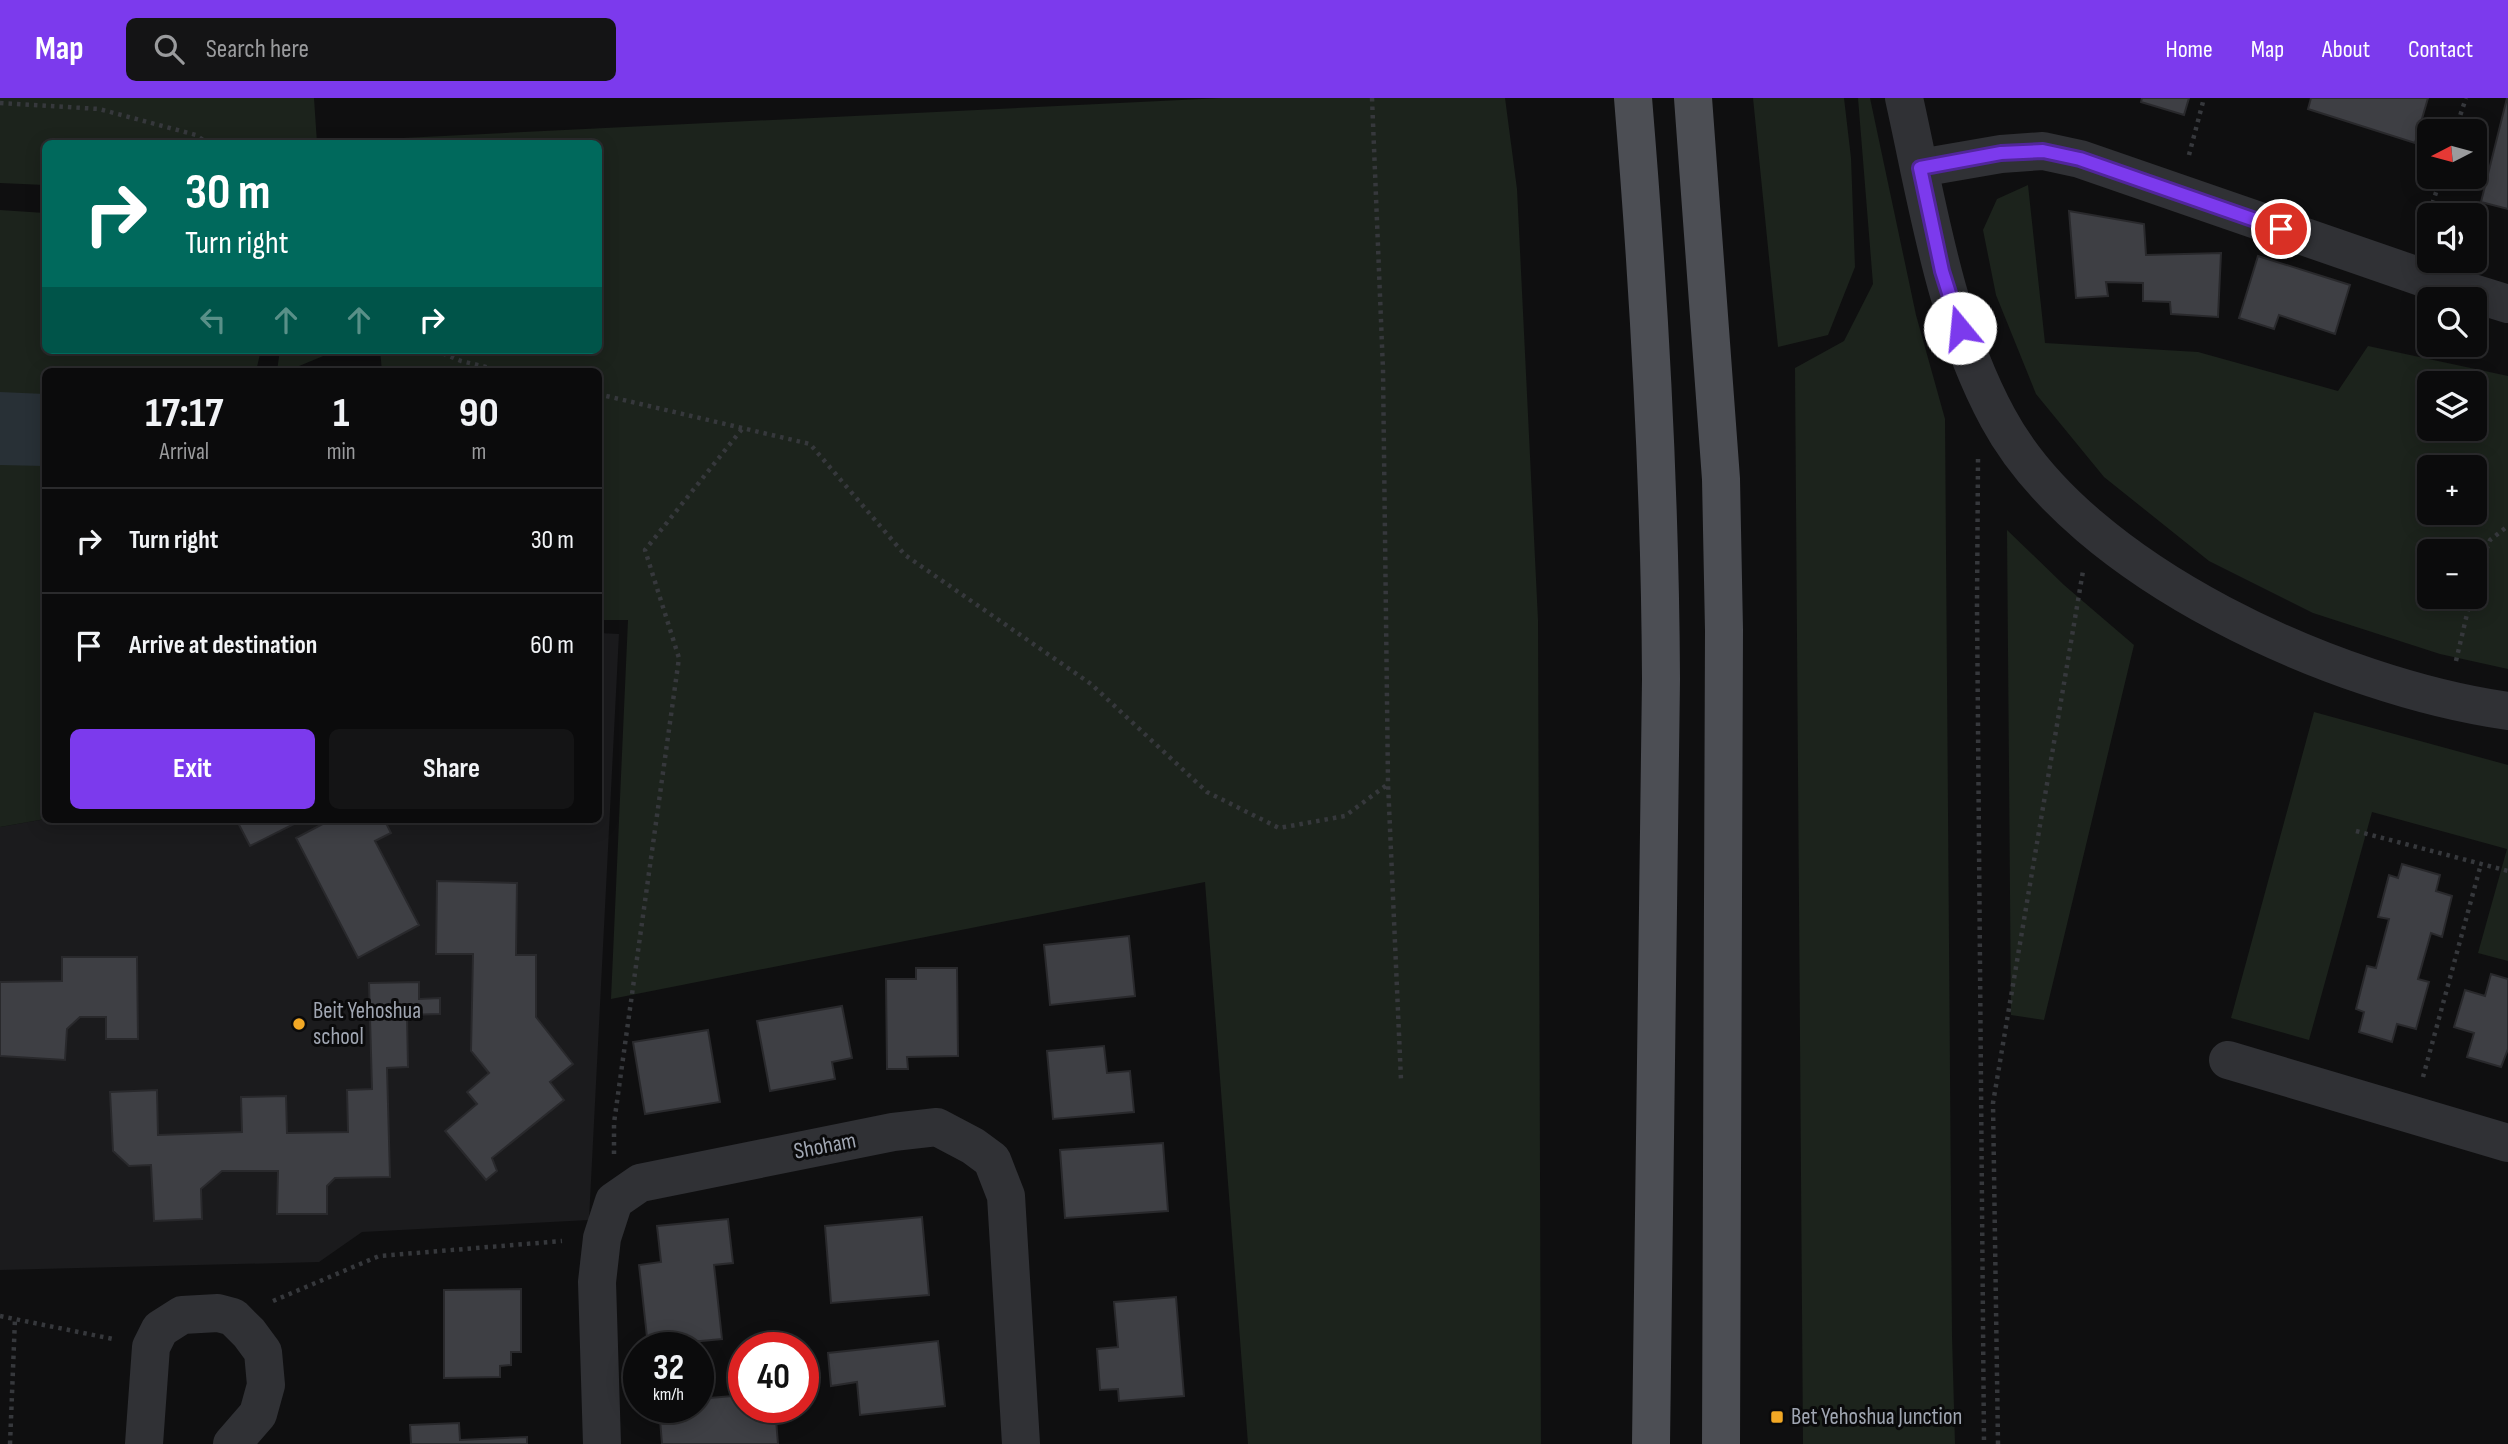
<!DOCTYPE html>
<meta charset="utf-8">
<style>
:root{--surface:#0b0b0c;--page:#141415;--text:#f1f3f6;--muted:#9a9b9d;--line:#2b2b2d;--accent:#7c3aed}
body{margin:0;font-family:"Sofia Sans Condensed",sans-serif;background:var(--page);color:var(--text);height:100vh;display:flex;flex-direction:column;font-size:26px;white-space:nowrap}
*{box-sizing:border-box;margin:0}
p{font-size:23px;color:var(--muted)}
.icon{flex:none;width:38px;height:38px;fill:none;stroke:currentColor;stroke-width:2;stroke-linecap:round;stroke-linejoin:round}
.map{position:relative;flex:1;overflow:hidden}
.details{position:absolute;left:42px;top:270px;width:560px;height:455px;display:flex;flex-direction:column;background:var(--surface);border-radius:10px;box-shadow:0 4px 18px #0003,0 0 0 2px var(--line)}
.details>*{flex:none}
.top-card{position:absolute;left:42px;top:42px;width:560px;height:214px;border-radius:10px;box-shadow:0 4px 18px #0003,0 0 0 2px var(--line);background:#00695c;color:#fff;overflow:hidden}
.needle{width:46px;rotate:264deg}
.tools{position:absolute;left:2417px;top:21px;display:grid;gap:14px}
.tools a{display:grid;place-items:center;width:70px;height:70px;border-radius:10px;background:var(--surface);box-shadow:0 4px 18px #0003,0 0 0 2px var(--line);font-size:35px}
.speed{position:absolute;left:623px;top:1234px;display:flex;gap:14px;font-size:35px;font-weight:700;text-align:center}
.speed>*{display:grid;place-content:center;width:91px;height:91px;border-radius:50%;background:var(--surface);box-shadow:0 4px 18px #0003,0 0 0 2px var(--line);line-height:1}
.speed small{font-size:18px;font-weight:400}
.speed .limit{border:10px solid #d22;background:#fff;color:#111}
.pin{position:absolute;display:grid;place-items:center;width:60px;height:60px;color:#fff;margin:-30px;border:4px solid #fff;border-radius:50%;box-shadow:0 2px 7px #0007}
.me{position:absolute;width:77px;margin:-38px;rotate:343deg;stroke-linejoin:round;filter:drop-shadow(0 0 5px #0008)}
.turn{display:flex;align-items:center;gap:24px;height:147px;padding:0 28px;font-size:32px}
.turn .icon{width:91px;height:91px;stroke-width:2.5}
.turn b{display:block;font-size:49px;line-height:60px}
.lanes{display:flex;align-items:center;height:66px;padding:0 28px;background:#0003;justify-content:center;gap:35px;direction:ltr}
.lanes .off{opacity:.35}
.eta{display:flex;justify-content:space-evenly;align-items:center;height:119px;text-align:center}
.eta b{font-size:42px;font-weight:700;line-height:49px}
.primary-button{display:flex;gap:14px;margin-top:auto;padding:14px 28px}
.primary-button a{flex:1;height:80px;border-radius:10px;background:var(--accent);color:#fff;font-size:28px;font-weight:700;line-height:80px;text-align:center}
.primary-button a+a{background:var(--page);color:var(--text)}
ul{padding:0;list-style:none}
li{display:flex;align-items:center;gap:21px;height:105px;padding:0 28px;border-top:2px solid var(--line)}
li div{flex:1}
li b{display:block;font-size:26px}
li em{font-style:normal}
header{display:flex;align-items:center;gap:42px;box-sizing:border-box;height:98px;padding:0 35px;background:var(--accent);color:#fff}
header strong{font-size:33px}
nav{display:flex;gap:38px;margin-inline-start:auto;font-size:24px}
.search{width:490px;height:63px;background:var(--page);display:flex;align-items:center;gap:18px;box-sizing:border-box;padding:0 24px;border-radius:10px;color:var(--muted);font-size:26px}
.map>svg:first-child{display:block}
.built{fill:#1b1b1d}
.green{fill:#1c231c;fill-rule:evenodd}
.water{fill:#283036}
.building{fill:#3e3f44;stroke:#29292c;stroke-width:2}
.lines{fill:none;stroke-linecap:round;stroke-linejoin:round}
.path{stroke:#36383c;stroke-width:4.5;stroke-dasharray:3.5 5;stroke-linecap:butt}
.minor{stroke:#303135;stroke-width:38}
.tertiary{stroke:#303135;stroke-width:38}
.primary{stroke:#4c4e54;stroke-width:38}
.route-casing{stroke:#51269a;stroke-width:18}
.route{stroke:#7c3aed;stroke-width:12}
.poi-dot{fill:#f2a825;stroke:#0a0a0b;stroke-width:2.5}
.labels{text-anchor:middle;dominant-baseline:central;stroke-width:6;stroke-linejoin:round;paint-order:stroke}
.poi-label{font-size:23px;fill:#a0a6b2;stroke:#0a0a0b;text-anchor:start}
.street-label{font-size:23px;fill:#a0a6b2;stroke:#0a0a0b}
</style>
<header>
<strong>Map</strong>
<div class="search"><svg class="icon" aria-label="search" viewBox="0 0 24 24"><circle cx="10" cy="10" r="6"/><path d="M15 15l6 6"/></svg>Search here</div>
<nav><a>Home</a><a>Map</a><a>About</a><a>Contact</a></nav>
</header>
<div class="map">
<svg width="2508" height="1346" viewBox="0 0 2508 1346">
<rect width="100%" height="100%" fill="#0f0f10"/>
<!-- built -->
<path class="built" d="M599,535L619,536L589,1122L362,1134L319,1164L0,1172V729L45,721H598Z"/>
<!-- green -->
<path class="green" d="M0,0H314L317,45L46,46L45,87L0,85Z
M1222,0H1505L1517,91L1538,522L1541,1346H1248L1205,784L611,901L628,522H599L598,273H382L380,252H598V46H362V42Z
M1753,0H1844L1851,60L1855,169L1828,237L1778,249Z
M1858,0H1870L1916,217L1945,321L1952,1238L1955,1346H1803L1795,270L1844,243L1873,186Z
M2028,87L2045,245L2198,254L2338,293L2368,248L2508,278V571L2440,556L2313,515L2209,463L2104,379L2036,296L1996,197L1983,132L1997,101ZM2474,285V331H2429V285ZM2429,369H2474V415H2429ZM2429,453H2474V499H2429Z
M0,112L45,115L46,252H261L256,273H46L45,721L0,729Z
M280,252H328V256L287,273H277Z
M2007,432L2064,487L2134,547L2044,922L2011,917Z
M2314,614L2508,667V863L2478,855L2507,751L2372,714L2309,942L2231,920Z"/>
<!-- water -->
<path class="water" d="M0,294L45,296V368L0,367Z"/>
<!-- building -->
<path class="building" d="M2142,0H2189L2184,17L2141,4Z
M2311,0H2428L2415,45L2308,11Z
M2507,0H2508V111L2481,104Z
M2069,113L2144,126L2146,157L2221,155L2218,219L2171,216L2170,204L2143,203V185L2106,184L2108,198L2076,200Z
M2258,158L2350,187L2335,236L2279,217L2274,231L2239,220Z
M236,721H304L250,748Z
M332,721H384L391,735L375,743L419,827L358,860L296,740Z
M2402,766L2440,777L2436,793L2452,798L2442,839L2431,835L2418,881L2429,884L2416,931L2397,926L2392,944L2359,934L2364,914L2356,911L2367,868L2376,870L2389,821L2378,819L2389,777L2398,780Z
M437,783L517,785L516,857H536V919L573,966L550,984L564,1002L492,1060L497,1073L486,1082L445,1033L477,1006L467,994L489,975L471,953L473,856H436Z
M1129,838L1135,898L1050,907L1044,847Z
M62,859H137L138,941H106V919H80L67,931L65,962L0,958V884L62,883Z
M916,870H957L958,958L907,959L908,971H887L886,881H916Z
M2491,876L2508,881V951L2501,969L2467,959L2474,935L2454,929L2465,892L2485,898Z
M419,884V901L440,900V916L407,917L408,969L387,970L390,1079L335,1080L327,1088V1116H277L278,1073H222L201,1091L202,1121L154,1123L151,1067L129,1068L113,1053L110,994L157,992L158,1037L242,1034L241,999L286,998L287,1035L348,1034L347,992L372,991L369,885Z
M842,908L852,960L832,964L835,981L770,993L757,923Z
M708,932L720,1004L645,1016L633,944Z
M1104,948L1107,975L1130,973L1134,1014L1053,1021L1047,953Z
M1163,1045L1168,1113L1065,1120L1060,1052Z
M922,1119L929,1197L831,1205L825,1128Z
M728,1121L733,1165L714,1167L722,1241L648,1248L639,1167L661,1164L657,1128Z
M521,1191V1254H511V1267L500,1268V1279L444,1280V1192Z
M1176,1199L1184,1298L1119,1303L1118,1291L1100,1292L1097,1251L1118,1249L1114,1204Z
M938,1243L945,1308L860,1317L857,1284L831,1288L828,1255Z
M744,1297V1309H775L778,1346H662L659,1309H698V1301Z
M459,1325L460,1342L527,1339V1346H411L410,1327Z"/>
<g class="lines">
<!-- path -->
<path class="path" d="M1372,0L1383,272L1388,685L1401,982
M0,5L99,11L196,37L209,46
M2455,33L2466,0
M2189,57L2204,0
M2422,138L2441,79
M435,252L461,263L503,273
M598,296L810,346L905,457L1091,586L1207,694L1279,730L1345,718L1388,686
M1978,361L1977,508L1984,1346
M2474,483L2490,442L2508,428
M2456,563L2471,499
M2356,733L2508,773
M2423,979L2481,766
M614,1056V1025L679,560L645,452L742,331
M273,1203L379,1158L562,1143
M0,1218L113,1241
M10,1346L15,1221
M1998,1346L1993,1005L2083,473"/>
<!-- minor -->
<path class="minor" d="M1920,70L2001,56L2043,53L2080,61L2421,179L2508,206
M2228,962L2508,1045
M144,1346L151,1249L160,1231L182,1217L218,1215L233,1219L249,1235L263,1254L266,1287L258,1316L232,1346
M602,1346L597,1184L602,1140L614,1103L640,1085L893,1034L937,1029L973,1048L992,1062L1006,1098L1021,1346"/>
<!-- tertiary -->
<path class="tertiary" d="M1904,0C1928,108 1945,222 1998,320C2082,476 2339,589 2508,613"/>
<!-- primary -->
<path class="primary" d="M1633,0C1649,193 1660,387 1661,581L1651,1346
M1693,0L1721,381L1724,532L1721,1346"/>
</g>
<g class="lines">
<!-- route casing -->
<g class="route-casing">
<path id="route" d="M1960,230L1942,173L1920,70L2001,55L2043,53L2080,61L2281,131"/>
</g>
<!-- route -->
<use href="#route" class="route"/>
</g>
<!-- markers -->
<g class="poi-dot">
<circle cx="299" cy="926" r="7"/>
<rect x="1770" y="1312" width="14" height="14" rx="3.5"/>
</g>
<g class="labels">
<!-- poi labels -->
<g class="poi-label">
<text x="313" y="913">Beit Yehoshua<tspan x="313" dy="26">school</tspan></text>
<text x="1791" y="1319">Bet Yehoshua Junction</text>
</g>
<!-- street labels -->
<g class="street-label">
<text transform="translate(825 1048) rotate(-11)">Shoham</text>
</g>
</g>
</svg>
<div class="tools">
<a><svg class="needle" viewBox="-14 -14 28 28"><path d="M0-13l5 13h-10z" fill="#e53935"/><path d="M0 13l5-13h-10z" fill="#9a9b9d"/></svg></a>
<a><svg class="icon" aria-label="sound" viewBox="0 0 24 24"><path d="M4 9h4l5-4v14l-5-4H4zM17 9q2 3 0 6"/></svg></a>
<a><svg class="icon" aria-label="search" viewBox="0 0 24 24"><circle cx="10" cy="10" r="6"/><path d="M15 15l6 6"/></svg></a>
<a><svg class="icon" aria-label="layers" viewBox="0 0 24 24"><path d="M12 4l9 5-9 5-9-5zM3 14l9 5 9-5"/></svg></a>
<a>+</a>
<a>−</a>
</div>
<div class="speed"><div>32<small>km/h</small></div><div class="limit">40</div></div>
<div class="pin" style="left:2281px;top:131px;background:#d93025"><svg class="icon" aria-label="arrive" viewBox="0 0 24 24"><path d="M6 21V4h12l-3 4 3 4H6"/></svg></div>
<svg class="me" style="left:1960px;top:230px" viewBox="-20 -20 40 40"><circle r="19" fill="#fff"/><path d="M0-13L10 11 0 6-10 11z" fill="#7c3aed"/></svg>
<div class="top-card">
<div class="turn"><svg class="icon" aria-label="right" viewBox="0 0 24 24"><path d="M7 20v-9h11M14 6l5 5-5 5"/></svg><div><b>30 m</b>Turn right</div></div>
<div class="lanes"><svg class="icon off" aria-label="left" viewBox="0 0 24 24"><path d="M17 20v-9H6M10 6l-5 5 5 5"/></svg><svg class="icon off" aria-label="ahead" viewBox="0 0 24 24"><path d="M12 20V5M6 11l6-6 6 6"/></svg><svg class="icon off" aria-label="ahead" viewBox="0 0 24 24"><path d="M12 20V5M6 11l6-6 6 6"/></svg><svg class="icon" aria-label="right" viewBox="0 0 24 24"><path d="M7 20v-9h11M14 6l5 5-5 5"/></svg></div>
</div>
<section class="details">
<div class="eta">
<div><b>17:17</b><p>Arrival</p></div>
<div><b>1</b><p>min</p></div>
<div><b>90</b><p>m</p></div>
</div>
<ul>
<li><svg class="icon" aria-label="right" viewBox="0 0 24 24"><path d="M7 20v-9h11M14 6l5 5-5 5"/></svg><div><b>Turn right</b></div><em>30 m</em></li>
<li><svg class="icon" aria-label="arrive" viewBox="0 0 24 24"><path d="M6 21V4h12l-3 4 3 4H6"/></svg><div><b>Arrive at destination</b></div><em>60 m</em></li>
</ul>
<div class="primary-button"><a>Exit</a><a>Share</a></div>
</section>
</div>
